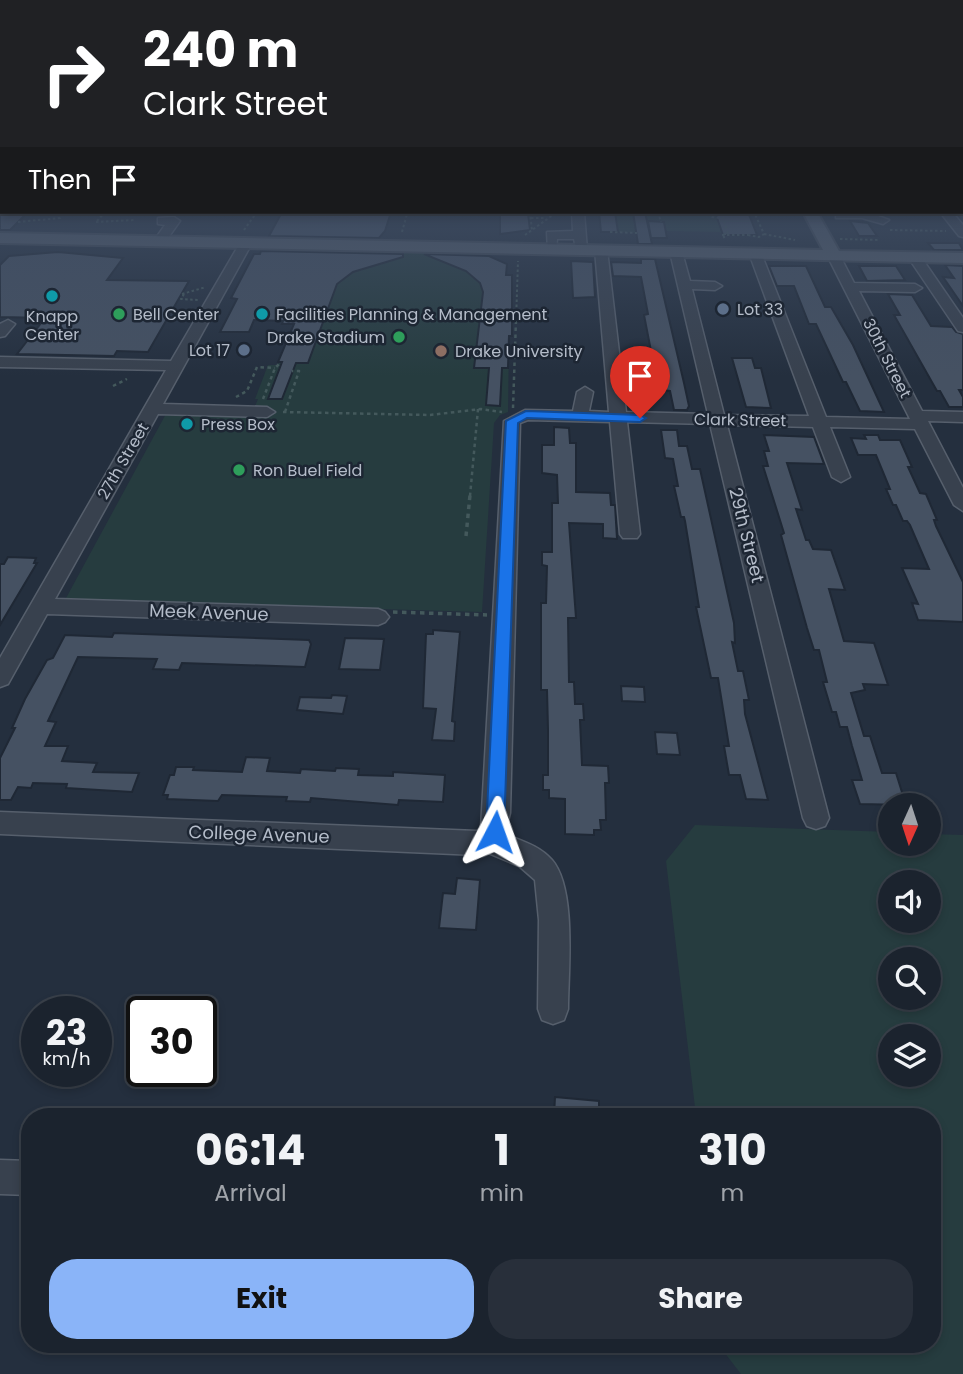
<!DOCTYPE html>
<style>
:root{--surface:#1b232e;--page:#282f3a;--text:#f1f3f6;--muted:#a0a4aa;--line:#39404a;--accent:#8ab4f8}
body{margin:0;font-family:Poppins,sans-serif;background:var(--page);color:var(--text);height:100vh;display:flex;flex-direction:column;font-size:26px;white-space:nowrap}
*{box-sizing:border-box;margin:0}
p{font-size:23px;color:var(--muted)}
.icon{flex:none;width:38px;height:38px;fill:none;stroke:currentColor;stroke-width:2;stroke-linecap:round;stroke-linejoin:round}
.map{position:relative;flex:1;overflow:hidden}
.sheet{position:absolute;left:21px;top:1108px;width:920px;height:245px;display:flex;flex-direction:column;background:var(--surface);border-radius:28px;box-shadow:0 4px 10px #0003,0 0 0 2px var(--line)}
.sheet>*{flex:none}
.top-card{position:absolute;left:0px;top:0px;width:964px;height:214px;box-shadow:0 4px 10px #0003,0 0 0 2px var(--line);background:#202124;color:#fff;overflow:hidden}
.needle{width:46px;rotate:183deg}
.fabs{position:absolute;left:878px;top:793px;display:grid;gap:14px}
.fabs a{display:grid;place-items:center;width:63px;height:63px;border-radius:50%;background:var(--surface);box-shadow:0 4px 10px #0003,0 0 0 2px var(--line);font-size:35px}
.speed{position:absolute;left:21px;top:996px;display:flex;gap:14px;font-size:35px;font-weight:700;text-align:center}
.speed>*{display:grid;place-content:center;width:91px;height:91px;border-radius:50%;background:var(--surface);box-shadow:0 4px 10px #0003,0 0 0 2px var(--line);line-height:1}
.speed small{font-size:18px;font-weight:400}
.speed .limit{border:4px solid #111;border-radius:10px;background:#fff;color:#111}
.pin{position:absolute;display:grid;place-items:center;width:60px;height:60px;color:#fff;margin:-72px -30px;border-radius:50% 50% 50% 0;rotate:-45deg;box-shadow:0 0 7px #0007}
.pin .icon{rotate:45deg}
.me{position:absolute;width:77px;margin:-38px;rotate:4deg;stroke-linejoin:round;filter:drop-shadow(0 0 5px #0008)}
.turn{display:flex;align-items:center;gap:24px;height:147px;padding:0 28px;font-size:32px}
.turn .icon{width:91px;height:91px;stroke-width:2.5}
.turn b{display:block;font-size:49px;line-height:60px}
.then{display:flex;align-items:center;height:66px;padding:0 28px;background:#0003;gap:14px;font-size:26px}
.eta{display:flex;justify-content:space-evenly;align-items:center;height:119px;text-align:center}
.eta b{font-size:42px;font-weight:700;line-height:49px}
.button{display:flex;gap:14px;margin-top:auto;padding:14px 28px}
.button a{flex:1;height:80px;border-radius:28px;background:var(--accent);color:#111;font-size:28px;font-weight:700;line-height:80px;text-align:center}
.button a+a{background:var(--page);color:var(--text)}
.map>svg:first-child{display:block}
.green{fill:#263c3f;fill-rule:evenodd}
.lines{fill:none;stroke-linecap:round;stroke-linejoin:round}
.stream{stroke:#394c67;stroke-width:2.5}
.building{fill:#455162;stroke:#1f2835;stroke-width:2}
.minor-casing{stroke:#565f6c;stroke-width:3}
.major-casing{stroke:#414a57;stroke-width:4}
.path-far2{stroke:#44595c;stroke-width:2;stroke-dasharray:2.5 2.5;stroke-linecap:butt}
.path-far1{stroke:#44595c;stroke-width:2.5;stroke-dasharray:3.5 3.5;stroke-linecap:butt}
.path{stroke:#44595c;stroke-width:3.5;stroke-dasharray:4.5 4.5;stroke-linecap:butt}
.minor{fill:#38414e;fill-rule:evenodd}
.major{fill:#56606e;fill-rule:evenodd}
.path-bridge{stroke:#44595c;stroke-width:2;stroke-dasharray:2.5 2.5;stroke-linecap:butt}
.route{fill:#1a73e8;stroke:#114b97;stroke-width:2}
.culture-dot{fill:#0f9aa8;stroke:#1d2633;stroke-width:2.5}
.service-dot{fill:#5c6f8a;stroke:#1d2633;stroke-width:2.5}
.leisure-dot{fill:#2e9e5b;stroke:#1d2633;stroke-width:2.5}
.education-dot{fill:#8d6e63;stroke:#1d2633;stroke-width:2.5}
.labels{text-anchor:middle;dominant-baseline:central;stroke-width:5;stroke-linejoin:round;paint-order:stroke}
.far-poi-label{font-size:16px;fill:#b4bcc9;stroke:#1d2633;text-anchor:start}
.far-street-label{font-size:16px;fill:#b4bcc9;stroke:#1d2633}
.street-label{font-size:18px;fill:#b4bcc9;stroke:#1d2633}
</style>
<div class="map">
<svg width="963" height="1374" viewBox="0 0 963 1374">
<rect width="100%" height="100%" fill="#242f3e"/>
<!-- green -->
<path class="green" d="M615,212H715L717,217L740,235H722L720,232L666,231L664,222H648L650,230H636L637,233L618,232Z
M348,252L488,254L506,275H512L511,309L514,310L512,336L509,337L508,412L500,415L494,423L482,612L65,600L167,412L252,414L258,399H255L268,365H278L302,300Z
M695,825L891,832V844H929V834L963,835V1374H741L724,1352L723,1344H933V1116H696L666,861ZM891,882H929V920H891ZM891,959H929V998H891ZM891,1036H929V1074H891Z"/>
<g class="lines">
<!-- stream -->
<path class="stream" d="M643,214L653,212"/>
</g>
<!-- building -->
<path class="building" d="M0,212H28L10,230H0Z
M282,212H391L385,231L379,238L269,236Z
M599,212H615L618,232H601Z
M633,212H645L652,244H638Z
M715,212H748L757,235H723Z
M500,213L528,214L530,230L500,234Z
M648,221L664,222L667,238H651Z
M850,221L868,223L877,236H859Z
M928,243H959L963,250H934Z
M261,251L403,254V257L353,272L337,284L308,363H296L282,399H268L282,362H278L294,324H282L283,321L254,320L249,332H220L237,299L231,298L254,254H260Z
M58,252L123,258L107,280L189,281L148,352L117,351L114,356L17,354L45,318L0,317V265L9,256Z
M424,254L489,256L507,264L506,275H512V336H509L508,368H502L500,406L486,405L489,368H474L483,292L480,283L466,271Z
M641,259H655L684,383L689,406L687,410H674L670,391L662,390L659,376H655L654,369H649L647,353L651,351L644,315L648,314L641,277L613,276L611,262L641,263Z
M571,261L593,262L595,297L573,298Z
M945,265L963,266V306L943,277L954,278Z
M769,266H806L825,307H831L853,345L884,412L860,411L846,382H843L816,324H809L794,286H777Z
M859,266H896L905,280L867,281Z
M888,294L912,295L931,326L952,327L956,332L963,334V390H959L963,397V407H949L940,391H937L894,315H900Z
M732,358H752L755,368H761L771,408L746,407Z
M554,427L569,428L570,443H576V492L610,493L611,505H615L617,539L603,538V524L569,523L576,618H568L569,682H574L575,704H583L584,720H580L582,765L608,766L609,783H605L606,820H600L601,830H594V835L565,834V799L549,798V790H543V775H548V729L547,690H541V603H546L547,566L542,565V552H552V503H558L557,475L542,473V445H554Z
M661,430H677L679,446H687L692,469H700L734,623L735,643L732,642L738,671H743L749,700H744L745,714L768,800L746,799L740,775H729L724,746H729L718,678H711L696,607H699L685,521L684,517H681L674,486H678L673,459L665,458Z
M764,435L814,437L824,464L787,463L802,510L796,509L806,540H809L813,549L831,550L845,590L829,589L844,641L874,643L888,685L863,684L865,690L851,693L864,736H870L882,773H896L906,805L860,804L852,780H862L852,746L847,727H840L836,712H832L823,682H827L819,650H814L807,628L781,535L784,533L763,466H768L764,451H769Z
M864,435H878L880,440H900L912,467H908L920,493L926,494L937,520H934L936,526L963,582V622L918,620L912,603L918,604L902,568L929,569L910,525L907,521H903L896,505H893L886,489H890L876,455H858L851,438L866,439Z
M8,557L36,558L34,563H37L0,625V564H4Z
M433,630L460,632L452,721L455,722L454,741L432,740L436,709L423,708L426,634H433Z
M114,633L309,640L311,644L305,667L182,663L179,670L153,669L157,659L78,657L48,721L56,722L45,746H68L62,761L97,763L93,772L139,773L132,792L66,788L67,784L33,783L31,788L18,787L11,800H0V758L15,728H12L25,699L47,660L53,658L65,635L112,637Z
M345,638L384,639L380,670L339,669Z
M621,686L644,687L645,702L622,701Z
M332,695L347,696L343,714L297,710L300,697L331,698Z
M655,732L677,733L680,755L657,754Z
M246,757L270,758L267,771L300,773L301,769L335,771L336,768L359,769L358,775L393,776V772L445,775L443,802L399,800L398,805L311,798L310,802L286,801L287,797L222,795L218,801L167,799L168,795H163L170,775H174L176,767H194L193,770L242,772Z
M457,878L480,880L476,930L439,928L443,893L455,894Z
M555,1097L599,1101V1116H554Z"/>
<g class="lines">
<!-- minor casing -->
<g class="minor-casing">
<path id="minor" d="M962,187H963V193H962Z
M0,190H2V196H0Z
M572,212H584L587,250L585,253H577L574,239H557L556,252H548L547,232L573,231Z
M836,212H867L889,220L883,224L862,218H836Z
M940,212H952L963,225V237L959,236Z
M174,217L180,221L163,245H155L153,242L165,225L158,224V218Z
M246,239L252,243L163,404L267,407L275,412L267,417L158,414L55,599L378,609L385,612L389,617L385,622L378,625L47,614L8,684L0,687V658L166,370L0,367V357L171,361L240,243Z
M601,246L607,250L626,412L708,414L670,252L671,249H681L682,252L690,281L715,282L722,286L715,290L692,289L724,415L809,416L749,253L750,250L755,249L761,253L826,417L910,419L827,255L828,252H838L854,283L915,284L922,288L915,292L859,291L922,411L963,412V422L928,421L963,488V511L954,505L915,429L830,427L850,477L841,482L832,477L813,427L727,425L829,818L825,826L816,829L807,826L803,818L710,424L627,422L640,534L637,538H623L620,534L610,422L528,420L520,423L510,813L505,834C522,841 540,846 552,860C577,889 568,972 568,1009L564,1020L553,1024L542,1020L538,1009L539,920L535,880L519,866L486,852L477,855L0,834V812L477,831L481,828L504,421L525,410L573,411L577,392L585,387L593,392L589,411L609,412L595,250Z
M914,253L919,254L963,318V332L958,331L908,257Z
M8,320L15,324L5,336L0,337V324Z
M0,1160L30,1161V1195L0,1194Z"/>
</g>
<!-- major casing -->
<g class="major-casing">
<path id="major" d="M803,212H817L839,251L963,253V263L0,243V233L823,250Z"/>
</g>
<!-- path-far2 -->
<path class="path-far2" d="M0,209L2,207
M530,212L532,231
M658,212L661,222
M710,212L712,217L723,218L728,234H723L725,240
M531,218H546
M97,221L105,212
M18,222L60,218V212
M96,222L135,220
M244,230L257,212
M890,230L946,231
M402,232L407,214
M610,232L637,233
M764,234L795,240
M525,235L557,212
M748,235L759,237L764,234L754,212
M840,239L880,240
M182,294L206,287
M184,294L181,299L198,300
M516,322L518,261"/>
<!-- path-far1 -->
<path class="path-far1" d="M113,386L127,379
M236,397L247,391L257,367L275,368
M263,399L275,368L281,362
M513,408L516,320
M283,412L430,415L481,409L502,412
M285,412L299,371H292
M470,496L478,409"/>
<!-- path -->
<path class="path" d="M466,536L470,495
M393,612L487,615"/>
<!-- minor -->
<use href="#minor" class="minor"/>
<!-- major -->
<use href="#major" class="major"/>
<!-- path-bridge -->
<path class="path-bridge" d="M722,235H748"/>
</g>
<!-- sky -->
<linearGradient id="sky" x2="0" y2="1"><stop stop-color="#141a22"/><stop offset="0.49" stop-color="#3f4d63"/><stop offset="1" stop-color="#3f4d63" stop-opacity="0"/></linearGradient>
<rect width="963" height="376" fill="url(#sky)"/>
<!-- route -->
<path class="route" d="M526,411L640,415L646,418L640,422L527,418L518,423L504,832L501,838L495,841L488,838L486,832L506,421Z"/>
<!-- markers -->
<g class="culture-dot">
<circle cx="52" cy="296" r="7"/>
<circle cx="262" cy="314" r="7"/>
<circle cx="187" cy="424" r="7"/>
</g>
<g class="service-dot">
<circle cx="723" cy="309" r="7"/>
<circle cx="244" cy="350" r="7"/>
</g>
<g class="leisure-dot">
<circle cx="119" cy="314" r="7"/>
<circle cx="399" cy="337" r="7"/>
<circle cx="239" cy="470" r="7"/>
</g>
<circle class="education-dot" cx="441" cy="351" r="7"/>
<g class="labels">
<!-- far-poi labels -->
<g class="far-poi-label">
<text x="737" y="309">Lot 33</text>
<text x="133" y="314">Bell Center</text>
<text x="276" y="314">Facilities Planning &amp; Management</text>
<text x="52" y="316" text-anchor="middle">Knapp<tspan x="52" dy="18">Center</tspan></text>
<text x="385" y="337" text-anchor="end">Drake Stadium</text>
<text x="230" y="350" text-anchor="end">Lot 17</text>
<text x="455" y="351">Drake University</text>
<text x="201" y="424">Press Box</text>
<text x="253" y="470">Ron Buel Field</text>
</g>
<!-- far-street labels -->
<g class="far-street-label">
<text transform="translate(887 358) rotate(63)">30th Street</text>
<text transform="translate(740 420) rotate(1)">Clark Street</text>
<text transform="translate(123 461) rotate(-60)">27th Street</text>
</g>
<!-- street labels -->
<g class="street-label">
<text transform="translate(747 535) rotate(76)">29th Street</text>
<text transform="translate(209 612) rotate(2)">Meek Avenue</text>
<text transform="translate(259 834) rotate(2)">College Avenue</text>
</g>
</g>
</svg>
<div class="fabs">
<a><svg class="needle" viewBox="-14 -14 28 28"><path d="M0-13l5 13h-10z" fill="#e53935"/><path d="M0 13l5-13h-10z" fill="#a0a4aa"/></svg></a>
<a><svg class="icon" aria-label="sound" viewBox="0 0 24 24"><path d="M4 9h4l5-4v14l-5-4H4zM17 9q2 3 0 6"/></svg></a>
<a><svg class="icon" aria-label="search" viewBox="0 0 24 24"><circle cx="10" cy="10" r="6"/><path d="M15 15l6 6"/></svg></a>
<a><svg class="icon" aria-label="layers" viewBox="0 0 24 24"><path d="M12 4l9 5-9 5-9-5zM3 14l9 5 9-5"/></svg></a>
</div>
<div class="speed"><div>23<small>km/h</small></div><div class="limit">30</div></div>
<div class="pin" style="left:640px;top:418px;background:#d93025"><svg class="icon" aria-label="arrive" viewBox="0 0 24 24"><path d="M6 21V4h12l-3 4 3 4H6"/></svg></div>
<svg class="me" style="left:495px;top:832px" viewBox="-20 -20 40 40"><path d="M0-17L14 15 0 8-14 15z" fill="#1a73e8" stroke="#fff" stroke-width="4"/></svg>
<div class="top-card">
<div class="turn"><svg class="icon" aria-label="right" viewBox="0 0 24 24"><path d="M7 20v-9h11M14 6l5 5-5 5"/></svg><div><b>240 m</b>Clark Street</div></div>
<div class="then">Then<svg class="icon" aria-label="arrive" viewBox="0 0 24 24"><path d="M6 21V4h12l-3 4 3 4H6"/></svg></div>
</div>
<section class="sheet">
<div class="eta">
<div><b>06:14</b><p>Arrival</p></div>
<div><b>1</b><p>min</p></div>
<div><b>310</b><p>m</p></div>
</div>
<div class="button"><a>Exit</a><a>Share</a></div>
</section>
</div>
